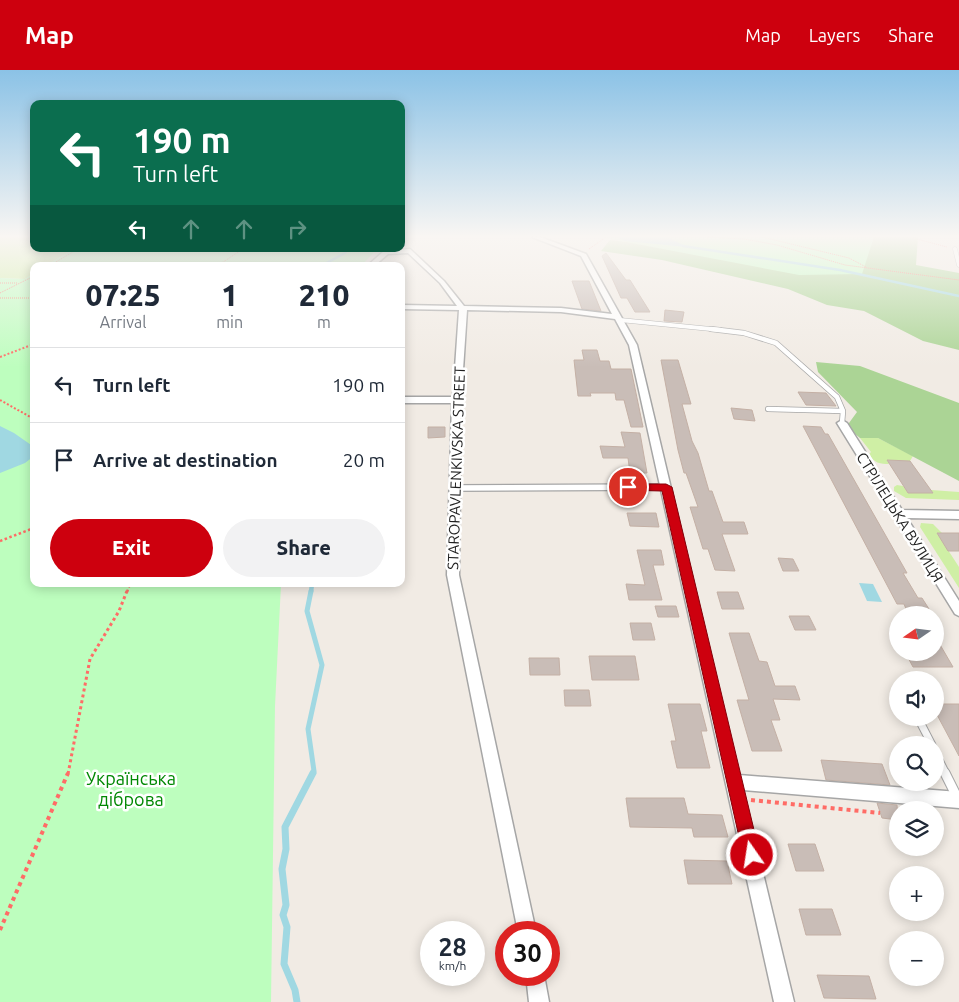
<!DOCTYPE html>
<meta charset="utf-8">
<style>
:root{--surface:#fff;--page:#f2f2f3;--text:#1f2937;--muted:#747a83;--line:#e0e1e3;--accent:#cd000e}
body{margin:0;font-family:Ubuntu,sans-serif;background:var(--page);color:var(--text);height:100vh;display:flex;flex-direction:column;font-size:19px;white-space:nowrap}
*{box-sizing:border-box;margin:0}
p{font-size:16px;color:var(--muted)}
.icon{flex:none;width:28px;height:28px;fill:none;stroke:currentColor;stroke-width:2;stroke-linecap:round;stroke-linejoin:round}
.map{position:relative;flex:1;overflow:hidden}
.panel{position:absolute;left:30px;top:192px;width:375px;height:325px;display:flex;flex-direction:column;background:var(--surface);border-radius:10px;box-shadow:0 2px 12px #0003}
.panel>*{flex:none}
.top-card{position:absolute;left:30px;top:30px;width:375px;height:152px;border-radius:10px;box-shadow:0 2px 12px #0003;background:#0b6e4f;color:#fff;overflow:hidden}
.needle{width:32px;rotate:256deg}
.fabs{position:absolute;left:889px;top:536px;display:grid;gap:10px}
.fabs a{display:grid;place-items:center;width:55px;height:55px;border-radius:50%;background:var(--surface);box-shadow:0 2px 12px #0003;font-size:25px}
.speed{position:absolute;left:420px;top:851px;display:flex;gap:10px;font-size:25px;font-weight:700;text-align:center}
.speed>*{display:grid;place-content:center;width:65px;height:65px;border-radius:50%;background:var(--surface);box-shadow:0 2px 12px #0003;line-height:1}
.speed small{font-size:12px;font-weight:400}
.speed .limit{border:8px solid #d22;background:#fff;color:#111}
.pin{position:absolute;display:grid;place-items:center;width:42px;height:42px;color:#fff;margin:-21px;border:2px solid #fff;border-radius:50%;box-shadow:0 1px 5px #0007}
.me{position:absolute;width:55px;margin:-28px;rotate:347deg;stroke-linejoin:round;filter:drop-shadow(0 0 4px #0008)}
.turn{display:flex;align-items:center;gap:18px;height:105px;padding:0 20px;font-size:22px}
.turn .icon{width:65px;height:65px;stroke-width:2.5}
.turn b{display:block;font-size:35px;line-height:42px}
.lanes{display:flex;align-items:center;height:48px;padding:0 20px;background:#0003;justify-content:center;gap:25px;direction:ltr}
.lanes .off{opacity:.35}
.eta{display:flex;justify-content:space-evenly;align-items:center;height:85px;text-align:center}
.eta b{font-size:30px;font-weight:800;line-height:35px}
.action{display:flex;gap:10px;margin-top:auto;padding:10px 20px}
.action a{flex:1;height:58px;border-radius:30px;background:var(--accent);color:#fff;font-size:20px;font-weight:800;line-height:58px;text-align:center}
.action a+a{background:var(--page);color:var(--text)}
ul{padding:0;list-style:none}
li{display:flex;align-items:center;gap:15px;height:75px;padding:0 20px;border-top:1px solid var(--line)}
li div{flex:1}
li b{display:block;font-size:19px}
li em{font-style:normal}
header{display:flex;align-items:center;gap:30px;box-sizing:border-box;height:70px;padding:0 25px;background:var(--accent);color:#fff}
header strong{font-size:24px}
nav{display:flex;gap:28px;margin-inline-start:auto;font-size:18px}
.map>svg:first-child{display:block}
.grass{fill:#cfefa5}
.forest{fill:#abd495}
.park{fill:#bdfebe}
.water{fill:#a0d8e2}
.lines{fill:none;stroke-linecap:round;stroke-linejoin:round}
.stream-far3{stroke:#a0d8e2;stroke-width:2.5}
.stream-far2{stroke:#a0d8e2;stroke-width:4.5}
.stream-far1{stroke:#a0d8e2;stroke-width:5}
.stream{stroke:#a0d8e2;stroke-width:7}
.building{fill:#c9bdb7;stroke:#c4b0a5}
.lane-far4-casing{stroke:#a6a6a6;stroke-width:5}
.lane-far3-casing{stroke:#a6a6a6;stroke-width:6}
.lane-far2-casing{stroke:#a6a6a6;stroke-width:8}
.lane-far1-casing{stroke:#a6a6a6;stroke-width:9}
.lane-casing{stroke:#a6a6a6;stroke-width:11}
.street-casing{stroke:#a6a6a6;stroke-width:3}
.path-far4{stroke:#ff6c66;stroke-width:1;stroke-dasharray:1 1;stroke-linecap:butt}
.path-far3{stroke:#ff6c66;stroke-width:2;stroke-dasharray:2 2;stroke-linecap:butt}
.path-far2{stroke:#ff6c66;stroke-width:2.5;stroke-dasharray:2.5 2.5;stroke-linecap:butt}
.path-far1{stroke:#ff6c66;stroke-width:3;stroke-dasharray:3 3;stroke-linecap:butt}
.path{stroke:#ff6c66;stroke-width:4;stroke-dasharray:4 4;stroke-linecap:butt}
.lane-far4{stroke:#fff;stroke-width:4}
.lane-far3{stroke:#fff;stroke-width:4.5}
.lane-far2{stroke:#fff;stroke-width:5.5}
.lane-far1{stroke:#fff;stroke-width:7}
.lane{stroke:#fff;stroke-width:9}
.street{fill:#fff;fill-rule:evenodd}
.route{fill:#cd000e;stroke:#850009}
.labels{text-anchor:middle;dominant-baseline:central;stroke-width:5;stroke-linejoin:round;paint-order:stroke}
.street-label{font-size:15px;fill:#1f1f1f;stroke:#fff}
.near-park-label{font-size:18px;fill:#018803;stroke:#fff}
</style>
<header>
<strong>Map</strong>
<nav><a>Map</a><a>Layers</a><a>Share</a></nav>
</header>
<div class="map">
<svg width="959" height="932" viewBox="0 0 959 932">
<rect width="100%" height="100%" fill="#f1ebe4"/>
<!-- grass -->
<path class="grass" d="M0,167H34V179H74L45,196H34V203L25,209L0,208Z
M860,368H878L913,386L910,391L887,390L889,394C881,394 873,393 869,384L871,382Z
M897,415L903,416L908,423H932L931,420L959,422V430L906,428L894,421V417Z
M921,453L933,454L942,463H937L959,497V518L920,457Z"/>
<!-- forest -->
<path class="forest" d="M681,167H918L916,195L959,203V280L923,271L864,241L827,235L788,219L662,190L601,181L610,170L671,177Z
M816,292L860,296L959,333V411L878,368H860L842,353H849L857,342L818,302Z"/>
<!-- park -->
<path class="park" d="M600,167H874L862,204L799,205Z
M74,179H377L361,196H45Z
M34,203V514H281L275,636L271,932H0V208L25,209Z"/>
<!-- water -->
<path class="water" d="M617,167H667L687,177L625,171Z
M0,356L14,363L34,377V386L25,393L0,403Z
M859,513L873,514L882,532L867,531Z"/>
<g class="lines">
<!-- stream-far3 -->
<path class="stream-far3" d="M683,176L840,200L959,226
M321,196L345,183L348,179"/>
<!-- stream-far2 -->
<path class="stream-far2" d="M311,522L312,514"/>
<!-- stream-far1 -->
<path class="stream-far1" d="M311,521L307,541L322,595L308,659L314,701L312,704"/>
<!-- stream -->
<path class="stream" d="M297,932L295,920L284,894L287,857L283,845L286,835L282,799L286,779L285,757L313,703"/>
</g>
<!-- building -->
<path class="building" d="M606,183L626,210H630L650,242H635L627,228H621L602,186Z
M572,211H589L601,241L582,239Z
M665,240L684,242L682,252L664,251Z
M582,280H597L600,291H609L611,299H631L643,357H631L624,330H616L615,323H590L591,326H578L574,290H584Z
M661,290H678L691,334H682L692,371L698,383L709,421H712L723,452H744L748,464H722L735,501L715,500L708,479H703L690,437H698L686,403H684L678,380Z
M798,322L826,323L836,336L806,335Z
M731,338L752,340L755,351L734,349Z
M803,356L821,357L825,364H828L907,503H903L918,528H922L929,539H906L904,534H897Z
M428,357H445V367L428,368Z
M621,362L640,363L647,403H630L628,388H603L600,376L625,377Z
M887,390L910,391L933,423H908Z
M627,443H656L659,457L630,456Z
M937,463H959V481H948Z
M637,480H661L664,495H653L662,530H629L626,514L645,515Z
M778,488L793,489L799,501H783Z
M717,522H738L744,539H722Z
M655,536H676L679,547H658Z
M789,546H809L816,560H795Z
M630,553H651L655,570H633Z
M729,563H749L759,591L767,592L775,616H795L800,630L773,629L780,650H771L782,681H752L737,630H749Z
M935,566L953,597H913L905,582H935Z
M589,586H635L639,610H592Z
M529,588H559L560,605H530Z
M564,620H589L591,636H565Z
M668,634H700L707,661H701L710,698H677L671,671H676Z
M935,634H959V686L935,641Z
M821,690L882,694L890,715L826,710Z
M626,728H684L688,744L722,745L728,767H694L692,758L630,757Z
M877,733L897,735L898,750L882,748Z
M788,774H815L824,801H796Z
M684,790L727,791L732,814H688Z
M799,839H832L841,865H806Z
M817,905L869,906L876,929L824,928Z"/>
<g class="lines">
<!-- lane-far4 casing -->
<g class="lane-far4-casing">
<path id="lane-far4" d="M955,179L959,195
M620,250L721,260"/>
</g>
<!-- lane-far3 casing -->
<g class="lane-far3-casing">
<path id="lane-far3" d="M711,259L744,263L776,273L837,327L843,341L842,353
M768,339L843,341"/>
</g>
<!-- lane-far2 casing -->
<g class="lane-far2-casing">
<path id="lane-far2" d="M456,418L666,417"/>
</g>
<!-- lane-far1 casing -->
<g class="lane-far1-casing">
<path id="lane-far1" d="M918,648L932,675
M935,682L946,704"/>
</g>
<!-- lane casing -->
<g class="lane-casing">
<path id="lane" d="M945,703L958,729"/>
</g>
<!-- street casing -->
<g class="street-casing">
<path id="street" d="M532,167H540L586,184L637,275L739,705L959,722V738L743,720L794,932H774L629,275L615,249L561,242L467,240L461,330L459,505L536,862H518L447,505L452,333H401V327H453L459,240L401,239V235L457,236L440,213L408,183L388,184L374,196H367L384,181L410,179L444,211L464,236L561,238L612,244L581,186Z
M842,350L847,353L902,440L959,441V449L907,448L959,531V546L955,544L837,353Z
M526,905H544L549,932H529Z"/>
</g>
<!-- path-far4 -->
<path class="path-far4" d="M708,167L744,169L777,175L845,195L959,210
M762,167L849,188L866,197
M909,167L947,177
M589,179L606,167
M49,196L78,179
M217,196L243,179
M0,213H18
M0,223L34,206
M0,228H34"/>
<!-- path-far3 -->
<path class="path-far3" d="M0,287L34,274
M0,330L34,349"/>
<!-- path-far2 -->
<path class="path-far2" d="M0,471L34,458
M127,522L130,514"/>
<!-- path-far1 -->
<path class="path-far1" d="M68,704L90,589L119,541L127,521"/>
<!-- path -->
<path class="path" d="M751,730L880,743
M0,860L68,703"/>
<!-- lane-far4 -->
<use href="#lane-far4" class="lane-far4"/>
<!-- lane-far3 -->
<use href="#lane-far3" class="lane-far3"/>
<!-- lane-far2 -->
<use href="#lane-far2" class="lane-far2"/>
<!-- lane-far1 -->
<use href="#lane-far1" class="lane-far1"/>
<!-- lane -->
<use href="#lane" class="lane"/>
<!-- street -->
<use href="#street" class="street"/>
</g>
<!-- sky -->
<linearGradient id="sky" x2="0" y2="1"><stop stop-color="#8bc2e6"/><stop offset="0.56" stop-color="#f9f6f3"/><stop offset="1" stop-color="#f9f6f3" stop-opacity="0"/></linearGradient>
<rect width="959" height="297" fill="url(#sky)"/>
<!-- route -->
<path class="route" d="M628,414H666L672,417L760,785L757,791L752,793L746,791L743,785L662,421L624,420V415Z"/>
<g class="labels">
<!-- street labels -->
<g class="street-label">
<text transform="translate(456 398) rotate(-88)">STAROPAVLENKIVSKA STREET</text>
<text transform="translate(900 447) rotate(58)">СТРІЛЕЦЬКА ВУЛИЦЯ</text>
</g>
<!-- near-park labels -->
<g class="near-park-label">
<text x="131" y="708">Українська<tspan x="131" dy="21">діброва</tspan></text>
</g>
</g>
</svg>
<div class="fabs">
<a><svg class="needle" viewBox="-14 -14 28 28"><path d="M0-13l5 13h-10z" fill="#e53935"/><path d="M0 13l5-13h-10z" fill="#747a83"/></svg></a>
<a><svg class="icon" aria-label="sound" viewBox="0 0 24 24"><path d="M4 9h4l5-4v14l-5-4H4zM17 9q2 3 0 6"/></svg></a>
<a><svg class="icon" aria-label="search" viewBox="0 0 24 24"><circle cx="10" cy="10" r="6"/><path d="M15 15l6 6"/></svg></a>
<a><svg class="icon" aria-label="layers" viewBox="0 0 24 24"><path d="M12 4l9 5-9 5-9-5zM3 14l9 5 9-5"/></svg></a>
<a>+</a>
<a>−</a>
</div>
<div class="speed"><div>28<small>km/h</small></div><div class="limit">30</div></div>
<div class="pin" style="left:628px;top:417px;background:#d93025"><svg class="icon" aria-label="arrive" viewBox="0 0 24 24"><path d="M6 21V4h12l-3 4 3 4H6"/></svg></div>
<svg class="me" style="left:752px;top:785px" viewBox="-20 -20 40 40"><circle r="17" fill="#cd000e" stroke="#fff" stroke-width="3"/><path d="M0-11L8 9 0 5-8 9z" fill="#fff"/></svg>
<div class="top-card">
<div class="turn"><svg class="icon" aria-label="left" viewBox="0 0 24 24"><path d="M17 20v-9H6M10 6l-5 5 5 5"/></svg><div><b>190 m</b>Turn left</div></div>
<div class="lanes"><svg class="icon" aria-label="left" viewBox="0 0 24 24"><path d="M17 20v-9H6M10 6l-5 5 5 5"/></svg><svg class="icon off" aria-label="ahead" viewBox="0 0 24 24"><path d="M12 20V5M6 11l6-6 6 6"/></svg><svg class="icon off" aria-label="ahead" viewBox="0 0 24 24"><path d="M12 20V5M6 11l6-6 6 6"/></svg><svg class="icon off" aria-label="right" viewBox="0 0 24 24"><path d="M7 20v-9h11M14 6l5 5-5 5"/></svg></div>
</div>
<section class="panel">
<div class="eta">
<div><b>07:25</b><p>Arrival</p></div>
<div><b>1</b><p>min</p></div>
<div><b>210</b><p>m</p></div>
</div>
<ul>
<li><svg class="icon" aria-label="left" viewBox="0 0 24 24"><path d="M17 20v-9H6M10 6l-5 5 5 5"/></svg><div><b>Turn left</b></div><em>190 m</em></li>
<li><svg class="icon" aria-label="arrive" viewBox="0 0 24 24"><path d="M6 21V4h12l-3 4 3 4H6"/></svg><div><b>Arrive at destination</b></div><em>20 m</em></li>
</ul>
<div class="action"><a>Exit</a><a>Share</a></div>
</section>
</div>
